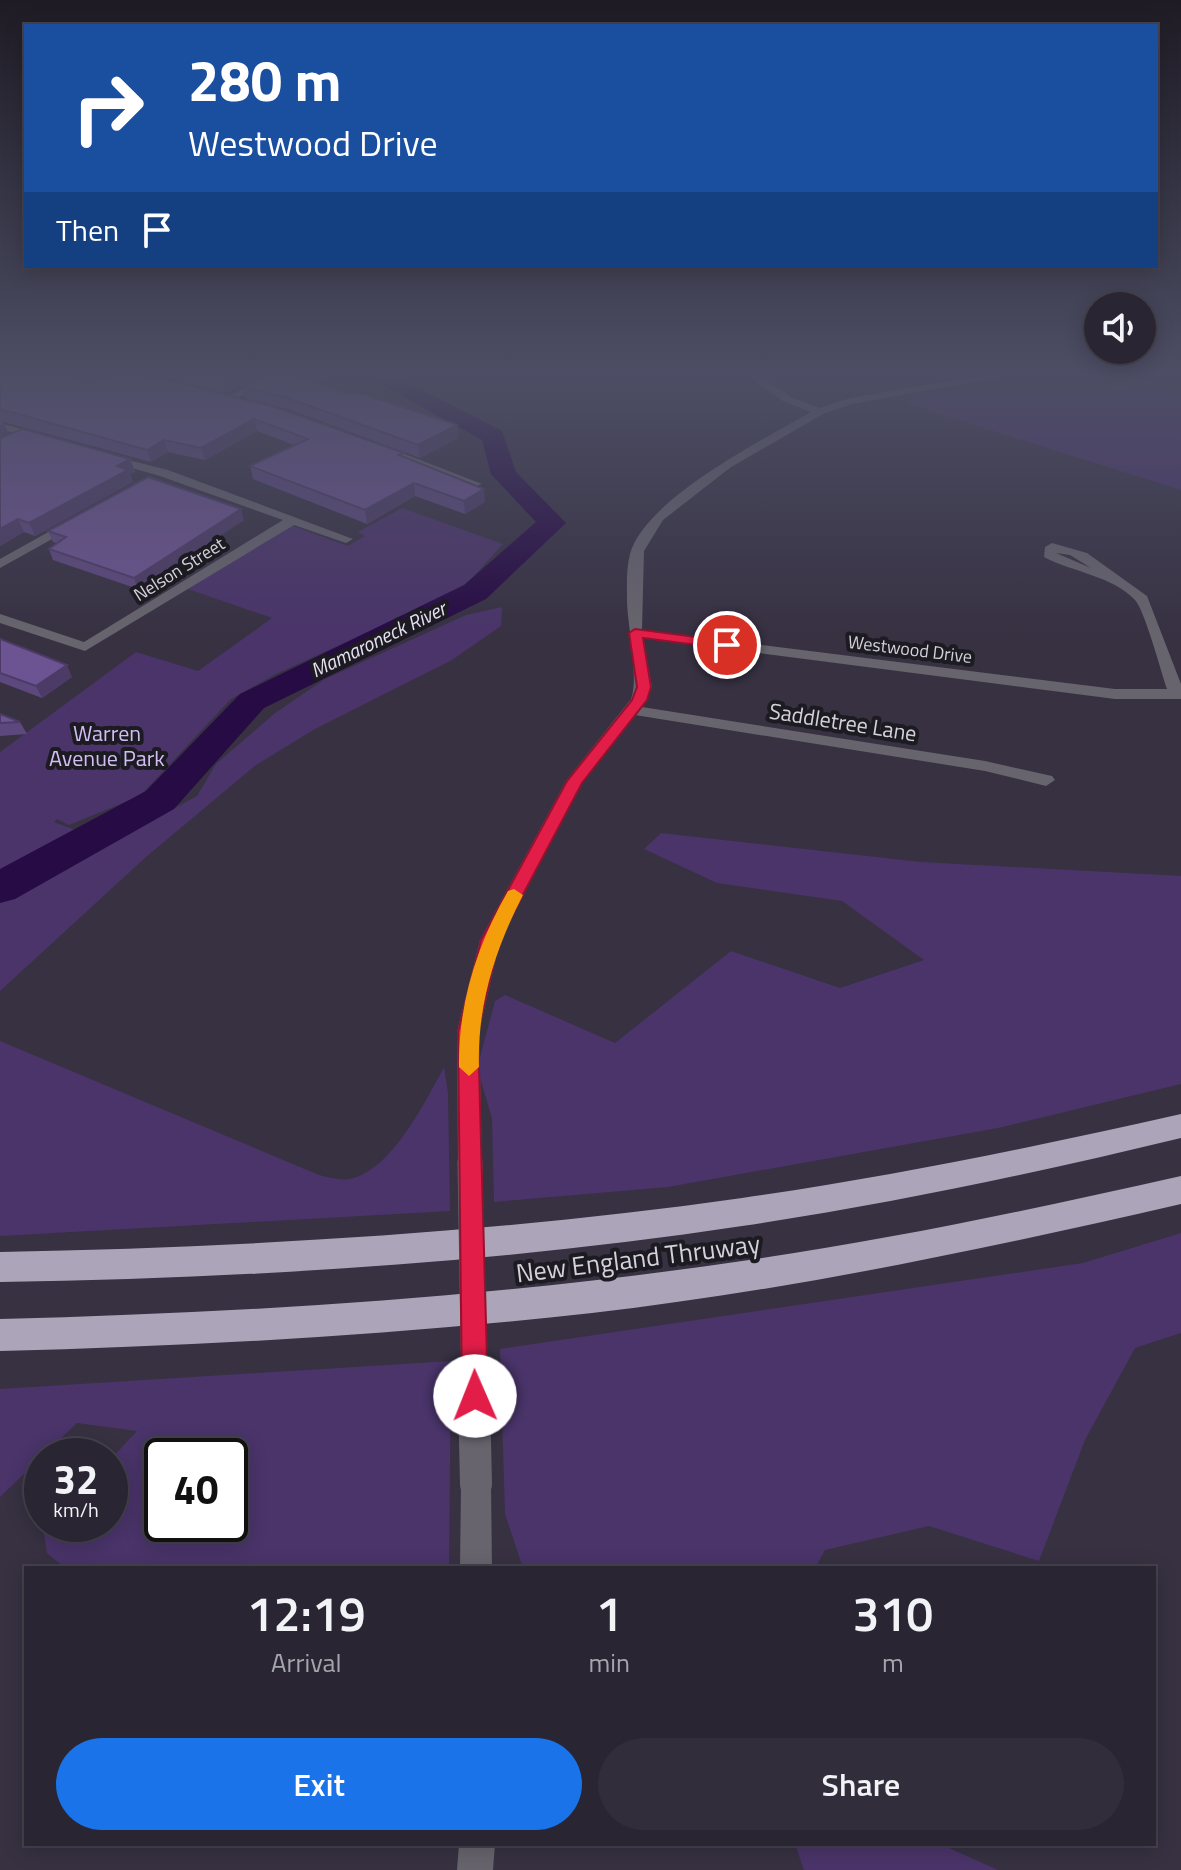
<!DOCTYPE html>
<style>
:root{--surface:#292532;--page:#312d3a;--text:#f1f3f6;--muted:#a5a5ac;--line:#45424d;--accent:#1a73e8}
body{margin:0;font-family:"Titillium Web",sans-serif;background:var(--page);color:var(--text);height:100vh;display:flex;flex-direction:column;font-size:30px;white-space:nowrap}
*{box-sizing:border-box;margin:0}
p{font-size:26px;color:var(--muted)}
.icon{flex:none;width:44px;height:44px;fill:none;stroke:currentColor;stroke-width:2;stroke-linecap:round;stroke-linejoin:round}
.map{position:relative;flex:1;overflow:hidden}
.panel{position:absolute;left:24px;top:1566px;width:1132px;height:280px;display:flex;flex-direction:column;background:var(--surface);border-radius:0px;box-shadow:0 4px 20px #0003,0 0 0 2px var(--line)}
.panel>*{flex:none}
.guide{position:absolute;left:24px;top:24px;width:1134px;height:244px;border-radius:0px;box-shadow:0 4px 20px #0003,0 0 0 2px var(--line);background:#1a4fa0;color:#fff;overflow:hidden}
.fabs{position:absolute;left:1084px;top:292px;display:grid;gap:16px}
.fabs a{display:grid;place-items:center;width:72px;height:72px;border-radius:50%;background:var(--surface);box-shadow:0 4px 20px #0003,0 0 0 2px var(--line);font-size:40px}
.speed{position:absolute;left:24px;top:1438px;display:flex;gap:16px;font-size:40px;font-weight:700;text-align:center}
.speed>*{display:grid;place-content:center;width:104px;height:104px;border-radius:50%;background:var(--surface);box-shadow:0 4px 20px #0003,0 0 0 2px var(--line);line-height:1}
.speed small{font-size:20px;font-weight:400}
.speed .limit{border:4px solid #111;border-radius:12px;background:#fff;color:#111}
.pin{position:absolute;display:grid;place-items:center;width:68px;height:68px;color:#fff;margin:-34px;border:4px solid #fff;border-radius:50%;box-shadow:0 2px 8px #0007}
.me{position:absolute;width:88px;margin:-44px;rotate:359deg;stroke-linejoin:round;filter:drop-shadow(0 0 6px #0008)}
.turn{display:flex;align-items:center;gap:28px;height:168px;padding:0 32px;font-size:36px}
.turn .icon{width:104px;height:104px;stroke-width:2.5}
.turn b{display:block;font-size:56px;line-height:68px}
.then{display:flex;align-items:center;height:76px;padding:0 32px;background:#0003;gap:16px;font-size:30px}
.eta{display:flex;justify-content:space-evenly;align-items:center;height:136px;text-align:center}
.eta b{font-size:48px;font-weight:600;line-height:56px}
.action{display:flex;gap:16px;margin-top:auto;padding:16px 32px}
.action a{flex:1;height:92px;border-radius:48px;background:var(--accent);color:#fff;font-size:32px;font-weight:600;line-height:92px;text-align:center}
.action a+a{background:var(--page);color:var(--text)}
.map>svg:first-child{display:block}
.green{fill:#4a346a;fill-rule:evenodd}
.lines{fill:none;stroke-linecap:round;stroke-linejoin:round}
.river{fill:#270b44;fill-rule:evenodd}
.minor{fill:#67646d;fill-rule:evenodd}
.highway{fill:#aca5b9;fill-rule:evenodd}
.minor-bridge-far1{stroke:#67646d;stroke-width:25}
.minor-bridge{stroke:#67646d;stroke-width:32}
.wall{fill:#5d487e}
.shaded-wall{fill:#4c3b66}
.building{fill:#6c5492;stroke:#4c3b66;stroke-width:2}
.route{fill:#e11d48;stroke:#92132f;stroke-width:2}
.slow{fill:#f59e0b}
.labels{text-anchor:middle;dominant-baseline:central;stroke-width:8;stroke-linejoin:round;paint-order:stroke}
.far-street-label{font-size:18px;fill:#d4d1db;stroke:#1d1b22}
.far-water-label{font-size:20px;font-style:italic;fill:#e6e0f2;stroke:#1d1b22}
.street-label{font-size:22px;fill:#d4d1db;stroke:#1d1b22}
.park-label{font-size:22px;fill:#d2bef5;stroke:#1d1b22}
.near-street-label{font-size:26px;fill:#d4d1db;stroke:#1d1b22}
</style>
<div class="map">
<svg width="1181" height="1870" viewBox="0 0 1181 1870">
<rect width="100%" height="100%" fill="#373142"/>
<!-- green -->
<path class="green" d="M1123,376L1181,392V490L908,404L913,396L1008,387L1102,396Z
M402,508L503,544L462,589L274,675L231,699L140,796L69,825L57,819L54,822L110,843L197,796L216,764L275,713L325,679L466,615L502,607L501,626L452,660L315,729L256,765L146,857L0,991V752L136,652L198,671L272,618L188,589L290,525L348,546L365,536L358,532Z
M661,833L921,862L1181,876V1084L998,1128L668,1187L494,1202L492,1118L477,1068L495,1001L505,995L615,1043L731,951L840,988L924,960L842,901L717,883L644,849Z
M0,1041L319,1175C329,1177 340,1181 350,1179C392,1170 425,1102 444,1067L448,1093L450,1211L0,1236Z
M1181,1233V1333L1135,1348L1085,1440L1039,1561L929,1526L825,1550L815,1568H523L505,1514L500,1349L1083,1263Z
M451,1361L449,1568H65L47,1553L43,1527L47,1524H110V1460L137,1431L77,1423L0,1497V1389ZM162,1456H230V1524H162Z
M795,1844H940L998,1870H804Z"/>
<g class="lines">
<!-- river -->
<path class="river" d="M359,372H387L502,431L516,472L566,523L486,599L264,708L174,809L15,899L0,903V869L146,791L240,694L464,585L536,522L491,474L482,440Z"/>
<!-- minor -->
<path class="minor" d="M278,372H292L231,401L222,399Z
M743,372H755L791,397L819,408L850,398L1004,372H1028L852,404L823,414L731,467L663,520L644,551L642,630L1115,689H1167C1161,672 1145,611 1135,600C1113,576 1072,572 1044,557L1045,547L1052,543L1087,553L1147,596L1181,684V699H1115L643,638L652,687L642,707L985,761L1052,776L1055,780L1046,786L985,771L635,715L582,783L500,940L479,1032L482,1162L478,1170L470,1173L462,1170L458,1162L457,1032L480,940L566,781L631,699C639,679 628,628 627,602C627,586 626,569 630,554C645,499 763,440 811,412L783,401ZM1056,553L1070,555L1091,568Z
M0,423L46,436L48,438L42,441L0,429Z
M376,446H384L482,484L472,487L376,450Z
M108,455L168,470L353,539L346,543L294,525L85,651L0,623V614L84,642L283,520L160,476L104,460V456Z
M68,521L79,524L0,568V559Z
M476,1469L486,1474L491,1484L492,1568H460L461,1484L466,1474Z
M459,1844H495L493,1870H457Z"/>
<!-- highway -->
<path class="highway" d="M1181,1114V1138C1036,1173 890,1204 742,1226C496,1263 249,1278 0,1282V1252C248,1247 495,1233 742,1198C889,1177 1035,1147 1181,1114Z
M1181,1176V1204C986,1249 791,1290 592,1313C395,1335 198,1346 0,1351V1319C248,1313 496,1297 742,1261C889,1240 1035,1209 1181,1176Z"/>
<!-- minor-bridge-far1 -->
<path class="minor-bridge-far1" d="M470,1162L474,1401"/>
<!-- minor-bridge -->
<path class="minor-bridge" d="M474,1399L476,1484"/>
</g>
<!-- wall -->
<path class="wall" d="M0,372H134L404,457L485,502L465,514L415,496L367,524L253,479L250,466L294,445L257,431L205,460L168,452L151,462L0,421Z
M148,372H270L224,393Z
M329,374L314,383L457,425L458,438L420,458L288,409L245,398L242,386Z
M0,421L4,423L9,434L130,459L135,472L130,474L133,482L35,536L24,532L0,546Z
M244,520L138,589L53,560L49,549L57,543L53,542L48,531Z
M0,639L72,677L42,698L0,682Z
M0,714L20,722L27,734L0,736Z"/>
<!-- shaded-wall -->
<path class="shaded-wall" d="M90,372H118L85,388L79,381L80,377Z
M241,372H270L224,393L221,381Z
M309,372H328L329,374L301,390L299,378Z
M254,419L257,431L205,460L201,448Z
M4,423L9,435L0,441V425Z
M457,425L458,438L420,458L418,445Z
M164,440L168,452L151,462L147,450Z
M130,459L135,472L130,474L133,482L35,536L29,523Z
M414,483L415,496L367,524L365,510Z
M484,489L485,502L465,514L464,501Z
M241,509L244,520L138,589L134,578Z
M18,519L24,532L0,546V529Z
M67,665L72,677L42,698L36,686Z"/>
<!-- building -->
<path class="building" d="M0,372H90L80,377L79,381L92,384L118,372H134L275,407L404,453L399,455L484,489L464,501L414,483L365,510L250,466L308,439L254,419L201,448L164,440L147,450L0,409Z
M188,372H241L221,381Z
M272,372H309L299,378L349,394H363L457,425L418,445L285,397L242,386Z
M23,429L130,459L117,466L128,470L29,523L18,519L0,529V438Z
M148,477L241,509L134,578L49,549L66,537L48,531Z
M0,639L67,665L36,686L0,673Z
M0,714L20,722L0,723Z"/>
<!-- sky -->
<linearGradient id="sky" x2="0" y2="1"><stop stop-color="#1e1b24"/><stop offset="0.59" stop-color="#4d4e65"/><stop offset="1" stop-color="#4d4e65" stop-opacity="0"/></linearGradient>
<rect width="1181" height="634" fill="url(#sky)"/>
<!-- route -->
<path class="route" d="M635,629L727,641L733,645L727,649L643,638L651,687L647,700L582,783L499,940L478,1032L488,1396L484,1405L475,1409L466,1405L462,1396L458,1032L481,940L567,781L632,700L637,687L629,633Z"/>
<!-- slow -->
<path class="slow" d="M514,889L523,895C495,949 477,1006 479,1067L469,1076L459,1067C458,1004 477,945 508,891Z"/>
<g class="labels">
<!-- far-street labels -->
<g class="far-street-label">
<text transform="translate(179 569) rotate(-32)">Nelson Street</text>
<text transform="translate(910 649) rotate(7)">Westwood Drive</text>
</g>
<!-- far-water labels -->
<g class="far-water-label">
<text transform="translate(378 639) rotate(-26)">Mamaroneck River</text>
</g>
<!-- street labels -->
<g class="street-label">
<text transform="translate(843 722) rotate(9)">Saddletree Lane</text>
</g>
<!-- park labels -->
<g class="park-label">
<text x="107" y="733">Warren<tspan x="107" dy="25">Avenue Park</tspan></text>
</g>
<!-- near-street labels -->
<g class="near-street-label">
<text transform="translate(638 1258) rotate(-7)">New England Thruway</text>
</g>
</g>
</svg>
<div class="fabs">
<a><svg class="icon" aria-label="sound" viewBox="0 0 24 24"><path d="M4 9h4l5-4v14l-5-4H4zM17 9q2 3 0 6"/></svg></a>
</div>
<div class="speed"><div>32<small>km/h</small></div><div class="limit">40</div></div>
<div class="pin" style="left:727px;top:645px;background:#d93025"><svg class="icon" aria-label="arrive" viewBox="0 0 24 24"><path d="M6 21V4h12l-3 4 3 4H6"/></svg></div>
<svg class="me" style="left:475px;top:1396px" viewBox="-20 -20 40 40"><circle r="19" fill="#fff"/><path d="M0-13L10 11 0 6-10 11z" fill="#e11d48"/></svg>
<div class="guide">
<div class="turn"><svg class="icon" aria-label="right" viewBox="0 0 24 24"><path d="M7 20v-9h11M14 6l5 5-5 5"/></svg><div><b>280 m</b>Westwood Drive</div></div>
<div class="then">Then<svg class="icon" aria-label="arrive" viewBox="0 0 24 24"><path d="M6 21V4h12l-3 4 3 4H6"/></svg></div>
</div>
<section class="panel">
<div class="eta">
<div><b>12:19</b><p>Arrival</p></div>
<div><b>1</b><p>min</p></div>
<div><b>310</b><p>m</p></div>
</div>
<div class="action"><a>Exit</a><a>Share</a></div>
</section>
</div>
